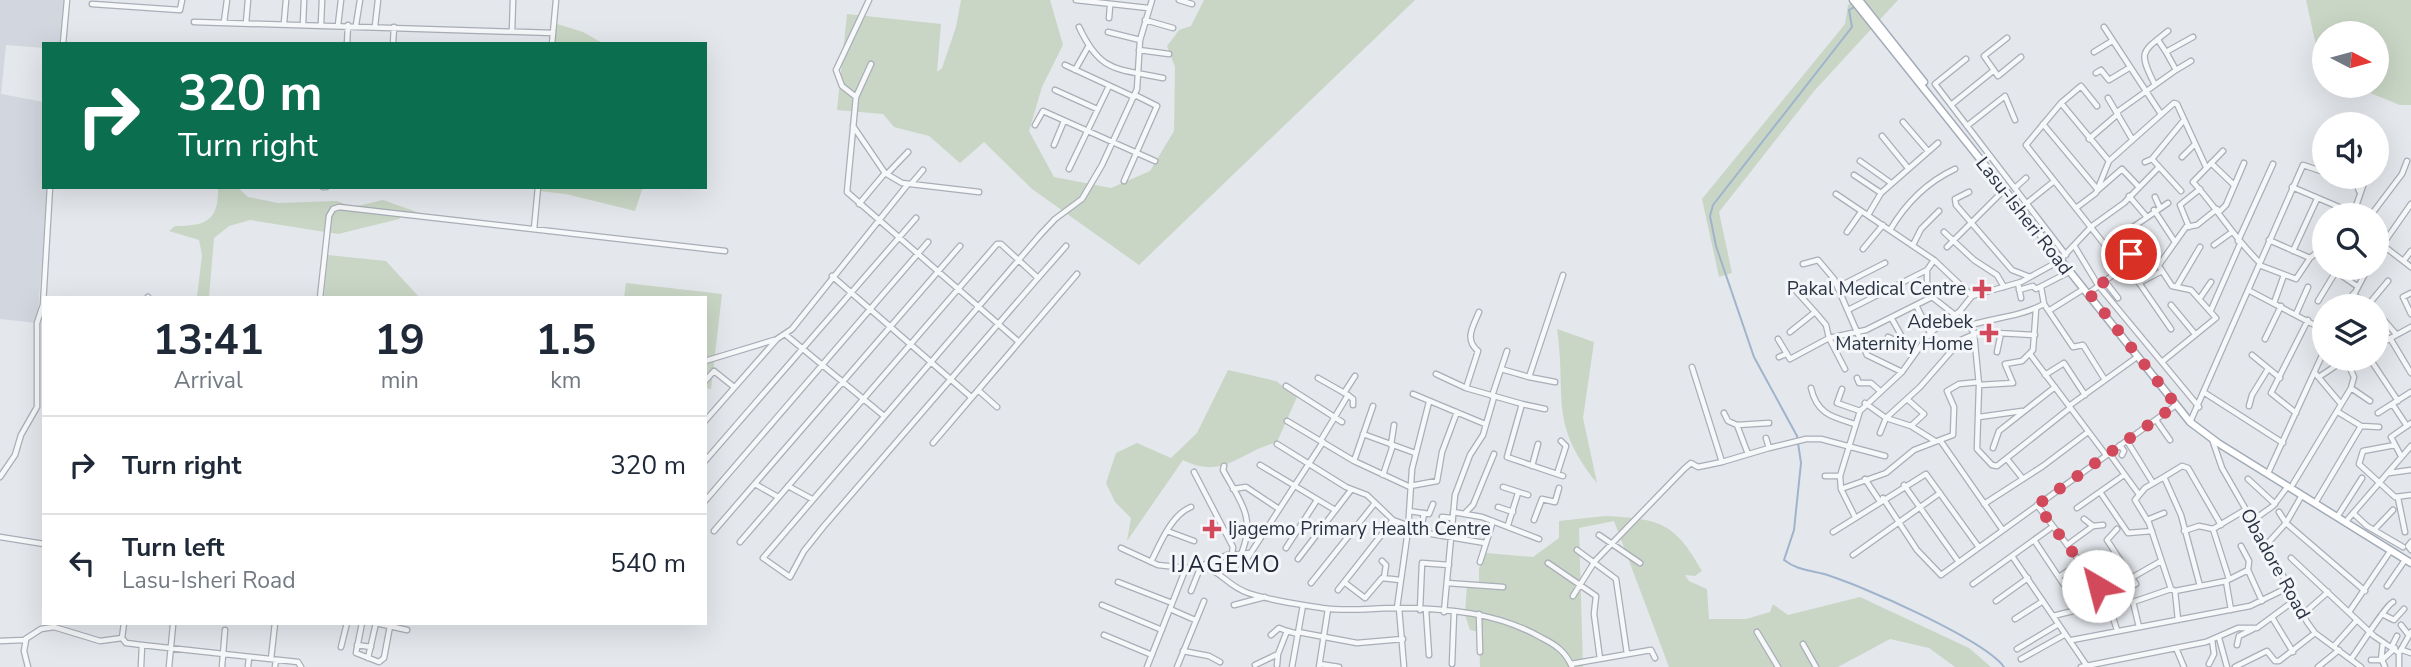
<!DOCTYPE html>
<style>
:root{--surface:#fff;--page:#f2f2f3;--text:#1f2937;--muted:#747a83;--line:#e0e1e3}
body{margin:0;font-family:"Nunito Sans",sans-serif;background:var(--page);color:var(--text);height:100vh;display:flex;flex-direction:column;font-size:26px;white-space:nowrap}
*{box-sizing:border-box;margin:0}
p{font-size:23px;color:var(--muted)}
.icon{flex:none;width:38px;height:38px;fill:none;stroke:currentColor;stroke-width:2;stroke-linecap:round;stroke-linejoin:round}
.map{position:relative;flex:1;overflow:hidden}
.side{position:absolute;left:42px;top:296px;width:665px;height:329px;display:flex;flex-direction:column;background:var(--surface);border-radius:0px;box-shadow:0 7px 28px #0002}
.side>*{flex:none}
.top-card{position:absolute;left:42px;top:42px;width:665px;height:147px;border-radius:0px;box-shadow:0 7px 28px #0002;background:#0b6e4f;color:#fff;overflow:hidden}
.needle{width:46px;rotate:96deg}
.buttons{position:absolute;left:2312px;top:21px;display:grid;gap:14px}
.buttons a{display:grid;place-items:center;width:77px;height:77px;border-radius:50%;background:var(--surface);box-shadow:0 7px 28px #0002;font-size:35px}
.pin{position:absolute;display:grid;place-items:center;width:60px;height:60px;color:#fff;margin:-30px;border:4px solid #fff;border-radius:50%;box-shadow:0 2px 7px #0007}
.me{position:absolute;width:77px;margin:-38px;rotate:323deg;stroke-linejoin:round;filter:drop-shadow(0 0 5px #0008)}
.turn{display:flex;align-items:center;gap:24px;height:147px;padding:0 21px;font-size:32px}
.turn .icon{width:91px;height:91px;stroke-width:2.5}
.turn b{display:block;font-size:49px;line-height:60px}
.eta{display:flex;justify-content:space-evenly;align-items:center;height:119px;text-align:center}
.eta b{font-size:42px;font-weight:700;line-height:49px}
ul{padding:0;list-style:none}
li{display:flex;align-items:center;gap:21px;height:98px;padding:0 21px;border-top:2px solid var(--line)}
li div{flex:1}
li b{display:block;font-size:26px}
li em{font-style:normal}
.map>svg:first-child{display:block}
.built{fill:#d2d6de}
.green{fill:#c9d6c5}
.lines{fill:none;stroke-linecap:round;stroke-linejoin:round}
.stream{stroke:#9fb4cc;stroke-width:2}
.minor-casing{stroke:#a9aeb7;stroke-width:7}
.major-casing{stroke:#a3abb8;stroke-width:9}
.minor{stroke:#f7f8fa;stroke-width:4.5}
.major{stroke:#fff;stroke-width:6}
.route{stroke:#d1495b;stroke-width:12;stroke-dasharray:0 21.6}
.poi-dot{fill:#d1495b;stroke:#f4f6f9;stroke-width:2.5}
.labels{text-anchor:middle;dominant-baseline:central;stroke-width:6;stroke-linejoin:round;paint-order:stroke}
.street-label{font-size:19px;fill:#2b3445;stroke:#f4f6f9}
.poi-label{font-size:19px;fill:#2b3445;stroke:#f4f6f9;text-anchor:end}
.quarter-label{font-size:23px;letter-spacing:2px;fill:#1d2536;stroke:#f4f6f9}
</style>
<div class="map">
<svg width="2411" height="667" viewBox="0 0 2411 667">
<rect width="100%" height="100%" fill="#e4e7ec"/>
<!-- built -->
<path class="built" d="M0,0H65L61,44H44V48L6,45L1,94L44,102V187H48L37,323L0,319Z"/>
<!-- green -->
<path class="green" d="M961,0H1050L1063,45L1042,87L1029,131L1054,177L1111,188L1150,171L1174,131L1175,67L1167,46L1179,30L1191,26L1204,0H1415L1139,265L1032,189L984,142L960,163L929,136L894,127L883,114L837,110L847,14L941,24L937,72L942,68L956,27Z
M1856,0H1898L1815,90L1719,212L1732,273L1719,277L1702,199L1845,24L1848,5Z
M2306,0H2411V105H2400L2353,86H2376V33H2324L2322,73Z
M554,23L583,32L604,44H552Z
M218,187H237L248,197L278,203L337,201L353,207L383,200L431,217L404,213L399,219L338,234L250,220L229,226L214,238L209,297H197L202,255L199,240L169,231L175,226C206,226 219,221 218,187Z
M539,187H643L635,211L566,194L539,191Z
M328,255L386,261L419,297H324Z
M626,283L722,294L711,389L705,388V298H624Z
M1557,329L1594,342L1583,418L1597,483C1548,422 1567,398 1557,329Z
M1228,370L1276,381L1297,397L1277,442C1238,453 1223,480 1183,460L1127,541L1131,518L1115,502L1106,483L1116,453L1137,443L1171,458L1197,433Z
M1605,516C1659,519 1674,521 1702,571L1695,576L1685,575L1689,581L1707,589L1709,619H1746L1770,612L1773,604L1788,615L1860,597L1969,648L1991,667H1955L1929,648L1890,639L1838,667H1669L1614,521L1579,528L1583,667H1480L1479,632L1470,630L1465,615L1467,583L1479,582V568L1486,553L1533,557L1559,538V521Z"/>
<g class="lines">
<!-- stream -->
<path class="stream" d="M1856,6L1849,10L1852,27L1713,205L1710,216L1716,246L1754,357L1797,436L1801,463L1794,530L1784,560C1797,570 1809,570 1824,574C1859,584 1985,640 2004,667"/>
<!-- minor casing -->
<g class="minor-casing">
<path id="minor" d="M1076,0L1148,8
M1179,0L1192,4
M92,4L180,10L182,0
M1109,18L1110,6
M1145,20L1173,28
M194,22L553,33
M224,22L227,0
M246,23L248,0
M284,23L286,0
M303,24L304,0
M321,24L322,0
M338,25L341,0
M356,25L360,0
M375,26L378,0
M1079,27C1101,74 1117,68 1163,78
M2104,27L2161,114
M512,32L513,0
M1108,32L1140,40
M2007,38L1984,56L1998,76L2021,57
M2158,40L2166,52
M63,44L67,0
M347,44L348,25
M393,44L394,27
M552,44L556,0
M1139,50L1169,54
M2094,52L2112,41
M1966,59L1935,84L2066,255
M871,64L856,97L847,192L1019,342
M1065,65L1134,97
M1075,70L1088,47
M2176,70L2191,61
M2096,73L2101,70L2109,80L2129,68
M2154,83C2138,51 2142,52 2168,31
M1055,90L1097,109
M856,97L842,86L836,70L869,0
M2108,98L2132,139
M2061,103L2026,145L2112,254
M1951,105L1993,71
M2097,106L2081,86L2061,103L2109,161
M2117,112L2176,70L2166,52L2193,37
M1903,122L1928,151
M2043,124L2098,190L2122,169L2138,186
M1035,125L1043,111L1155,161
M853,126L885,173
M1967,126L2005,96L2015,120
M1882,136L1908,168
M2089,139L2118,114
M1054,145L1064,121
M2223,151L2193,182C2217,208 2234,238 2260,263
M2182,157L2195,144
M2152,159L2181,191
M1860,161L1891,183
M2145,162L2152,159L2184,120
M2211,163L2234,185
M2376,163L2380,156
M1069,169L1109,86
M887,174L908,152
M1854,175L1881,193
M2338,177L2354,183
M2355,177L2359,191
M1124,181L1157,106L1135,95
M911,184L923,170
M323,187H326
M2016,187L2026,178
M2292,187L2353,213
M1969,192L1955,199L1956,205L2012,270L2030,277
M1836,194L1934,260L1972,296
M2129,196L2146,216
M2155,197L2160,208
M2027,203L2053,182
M859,204L885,173L902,183L979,192
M2076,208L2096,193L2109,161L2174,103L2177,104L2206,167
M2154,210L2175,242
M2219,212L2226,205L2244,163
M1868,215L1881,193L1938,143
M2353,215L2366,177
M2371,215L2402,174L2407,161
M2189,227L2180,205L2200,189
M2134,228L2172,286L2191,290L2216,318L2163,361
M534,229L538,187
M1890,230C1906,203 1927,182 1955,169
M1847,232L1861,212
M1944,232L1974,260L1997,275L2004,287
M2269,240L2310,258
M2376,240L2411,267
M2238,241L2273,164
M1913,245L1921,229L1939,211
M2107,245L2168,203
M2214,245L2232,232
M1947,247L2004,190
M2075,247L2098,285L2199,407
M1863,249L1883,225
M2293,251L2317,199
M2376,254L2411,204
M2061,259L2092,226L2124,203L2158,168
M2404,260L2411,251
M1803,264L1818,260L1834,279L1867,355L1902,372
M2126,264L2171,329
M2159,265L2186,227L2197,225L2217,209
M2259,265L2296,279L2310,258L2324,247
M1927,270V286L1932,297
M2335,271L2357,286
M832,276L971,397
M1038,278L824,526L804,551L790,577L763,558L1040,235L1055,219L1082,199L1102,165L1137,89L1140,40L1152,0
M2104,280L2118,298
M2018,283L2021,298
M2139,283L2162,271
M2177,286L2200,247
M1838,287L1885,263
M2041,287L2044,304L2073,347L2083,345L2105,380
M2019,290L2033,286L2036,289L2069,272
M2248,290L2324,330
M1797,292L1815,312
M2089,293L2125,266L2142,240
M2411,293L2403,297L2411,314
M2353,294L2369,306
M147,298L148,297
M320,298L329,216L333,209L339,207L725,251
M2200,298L2211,282
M2318,301L2338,268
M2274,303L2284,275
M2171,305L2195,334
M2368,305L2388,281
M2348,306L2368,268
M1917,307L1930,333
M1848,310L1927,270L1934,260
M2050,310L2082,290
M2211,310L2240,244
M1960,311L1974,333L1979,385L1977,449L1992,465L1997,466L2070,408
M2376,311L2396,334
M2296,314L2308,287
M1892,319L1907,346
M1971,325C1998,317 2019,317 2044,304
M1790,332L1815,312L1826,325L1829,338L1866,330L1932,297L1955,315
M786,335L884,416
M1888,337L1916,350
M2390,338L2411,373
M1778,339L1790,359L1829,338L1845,369
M2265,339L2281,306
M2376,346L2411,327
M1997,352L2001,333
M2030,354L2106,455
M2252,355L2280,378
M1779,357L1786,354
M2370,359L2398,401
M705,361L774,340
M1692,367L1722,462L1769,448L1766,438
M1501,369L1529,377L1563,275
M2315,373L2341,404
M1436,374L1466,388L1522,404L1507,457L1563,476
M2045,375L2064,363L2085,395
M1529,377L1555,382
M2319,377L2334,367
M1318,378L1348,395L1321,440
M1857,378L1859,383H1871L1880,391
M705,381L714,371L734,387
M1979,385L2013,383L2005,364L2022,361L2033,350L2036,309
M1286,386L1342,422
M1466,388L1478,351C1464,339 1473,327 1479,312
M1811,388C1817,414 1832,417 1855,424
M2351,388L2370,401
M1842,389L1837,403L1860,411
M978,390L997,407
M1344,393L1355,376
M2205,393L2283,443
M1413,394L1485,424
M1348,395L1353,399V405
M1492,396L1507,351
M1907,399L1924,414L1911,426
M1865,403L1886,418L1911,426L1935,441
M1522,404L1545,409
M2393,405L2407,426
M2069,406L2137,357
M2249,406L2252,395L2268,369
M2338,412L2361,426L2379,427
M1724,413L1728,421L1737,425L1748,454
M2296,413L2271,393L2308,320
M2378,413L2411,392
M1979,417L2022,411
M2156,420L2170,440
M2191,420L2303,165L2324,172
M705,421L777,339L792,329L908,184
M1287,421L1354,461L1373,406
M1737,425L1769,423
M1880,433L1886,418L1920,387L1961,340L1979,332L2035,335
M1363,434L1415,453
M2212,439L2222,468L2272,555L2307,622L2315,633L2361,667
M1940,440L2002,529
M2127,441L2153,483
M933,443L1077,274
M1277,444L1346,487L1367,495L1393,520L1407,525
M1391,445L1394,425
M2120,445L2124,451L2122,455
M2395,445L2363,451L2359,464L2395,497L2411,495
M1769,448L1806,439H1821L1885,456
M1993,448L1999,431L2055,387
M2109,453L2138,493
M2401,456L2391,437L2411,423
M2007,459L2023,479
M705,461L916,218
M1354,461L1410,487
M1260,465L1335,510
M1224,466L1223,470C1239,500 1256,516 1242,552
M1532,466L1538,444
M2269,471L2324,351
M1194,472L1233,547L1232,554
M2389,473L2411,470
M1557,474L1566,446L1561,441
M1383,475L1393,445
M1825,476H1840
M0,477L15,455L21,435L37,407V323L43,305L50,187
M2164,477L2182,466L2188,468L2221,525
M1865,479L1879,500
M2248,479L2275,504
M755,484L778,497
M2293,484L2351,388L2354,377L2346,359
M1904,485L1958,561
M788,486L812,499
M1410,486L1437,481L1442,452L1457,412
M1503,487L1528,495
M1233,489L1246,487L1279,509
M1841,489L1886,473L1914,450L1953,435L1954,407L1947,391L1959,384L1979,382
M2100,492L2128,533L2152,531
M1883,498L1917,550L1941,575L2176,405
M2398,498L2405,532
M2317,500L2361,426
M705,501L928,242
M1984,504L2043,466L2088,432
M2037,505L2106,596L2117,630
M1498,507L1513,512
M2077,508L2124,475
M1409,511L1429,514L1433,504
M1453,512L1482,517L1539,539
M1466,512L1473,505L1494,454
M2279,512L2286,523L2365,591
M2353,513L2367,526L2403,547
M2339,514L2362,478
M1442,517L1452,518
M1855,517L1841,489L1840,476L1860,411L1902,372L1930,333L1960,311L1972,296L2021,282L2059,261
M2084,519L2093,526
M2348,519L2411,446
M1534,520L1542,499L1555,502L1559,488
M2147,520L2164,513
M2252,521L2273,506L2288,486
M1508,525L1518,493
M2213,529L2229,579
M1408,530L1485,543
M2374,530L2393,510
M714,531L960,246
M1167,531L1194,541
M1421,531L1424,513
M2184,531L2199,526L2213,529L2245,510
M1833,532L1926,474L1978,546
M1599,535L1640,563
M0,537L44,544
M2034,540L2066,588
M740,542L997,244H1001L1038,278L1066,246
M2411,542L2408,546L2411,550
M2267,544L2286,523L2302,495
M2067,545L2093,526L2103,525
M2241,546L2249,561L2248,570L2262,601
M1121,548L1158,565L1186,568
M1286,548L1317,500
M1577,550L1616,579L1627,654
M1853,555L1940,493
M2012,556L2087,666
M2291,558L2374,636L2399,653
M1298,559L1351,490
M1382,561L1386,565L1384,578
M1151,562C1160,544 1171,515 1191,507
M1480,562L1493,521
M1548,563L1596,596L1594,614L1600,659
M1241,568L1323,442
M2085,570L2115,553
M2059,577L2080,562
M2133,577L2161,561
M2093,580L2103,573L2116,592
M2226,581L2231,610
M1118,582L1172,603
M1344,582L1365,598L1382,578L1400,580
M1311,583L1375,503
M1447,583L1503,587
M1973,584L2052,527
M2387,586L2405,560
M1338,590L1393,520
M1191,591L1201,566L1227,555L1251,553
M2175,591L2226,581L2248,570
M1573,596L1595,561L1684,469L1691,463L1698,467L1722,462
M2106,596L2136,584L2107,540L2117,529
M1996,601L2028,578
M1102,605L1162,630
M1234,605L1265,597
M1397,608L1408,530L1412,469L1429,402
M1399,608L1404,667
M1170,609L1195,620
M1420,610L1422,563L1449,565
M1426,610L1429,655
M1444,612L1455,495L1470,455L1483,435L1494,397
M2349,612L2391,550
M1479,614L1480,652
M2382,614L2394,620L2404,609
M2302,615L2328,592
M2053,616L2109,602
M2015,619L2043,601
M2273,619L2293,652
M2178,620L2175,591L2171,589L2149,523L2135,500L2145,488L2164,477L2181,515L2200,586
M362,623L356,653L379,662L384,658L390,626
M376,623L407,630
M2401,625L2408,634
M2139,627L2133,602L2171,589
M1298,632L1357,643L1403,639
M1757,632L1778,667
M1104,635L1152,655
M1271,635L1279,628L1287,631
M122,638L126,643L142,645L298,662L301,667
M122,638L124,623
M2219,638L2227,667
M26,640L24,651L28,667
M2072,640L2250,606L2289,587
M0,641L24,640L41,629L54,627L100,641L122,638
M1803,644L1816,667
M357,645L371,647
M2237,645L2239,636L2253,629
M2334,646L2357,620
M2392,646L2397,636
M341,647L347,623
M2176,648L2184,667
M2017,649L2057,625
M2402,650L2411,653
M1183,651L1209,656L1220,662
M368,658L376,623
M271,659L275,623
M2021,659L2064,635
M2351,659C2360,647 2386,605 2393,602
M2371,660H2382L2385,667
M2381,660L2383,642
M2382,660L2395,648
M1320,664L1339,667
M1452,664L1454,613
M1571,664L1651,650L1655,658
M2209,664L2214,654L2212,640
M1255,665L1278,654L1287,631L1298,634
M1277,665L1278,654
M141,667L142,645
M169,667L173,625
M222,667L225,630
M248,667L249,657
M275,667L276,660
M1147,667L1186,568C1221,563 1220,583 1248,593C1272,601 1298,604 1322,608C1350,612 1370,608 1397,608C1447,608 1499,613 1542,638C1556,645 1566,652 1572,667
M1177,667L1204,601
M1292,667L1303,605
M1319,667L1328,609
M2081,667L2206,642L2238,628H2257L2295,600
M2235,667L2267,651L2275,661H2279L2315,633
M2318,667L2339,650
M2399,667V653L2411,632"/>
</g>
<!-- major casing -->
<g class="major-casing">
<path id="major" d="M1853,0L2190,422L2218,443L2411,563
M1859,0L1924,82"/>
</g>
<!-- minor -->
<use href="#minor" class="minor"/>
<!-- major -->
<use href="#major" class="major"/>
</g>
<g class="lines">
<!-- route -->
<path class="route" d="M2098,586L2037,505L2176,405L2089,293L2123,268L2131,254"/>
</g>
<!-- markers -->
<g class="poi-dot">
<path d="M1978.5 278.5h7v7h7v7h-7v7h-7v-7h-7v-7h7z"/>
<path d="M1985.5 322.5h7v7h7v7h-7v7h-7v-7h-7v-7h7z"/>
<path d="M1208.5 518.5h7v7h7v7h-7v7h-7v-7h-7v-7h7z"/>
</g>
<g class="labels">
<!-- street labels -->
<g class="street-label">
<text transform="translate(2024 216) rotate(52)">Lasu-Isheri Road</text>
<text transform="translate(2275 564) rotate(61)">Obadore Road</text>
</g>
<!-- poi labels -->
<g class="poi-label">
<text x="1966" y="289">Pakal Medical Centre</text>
<text x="1973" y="322">Adebek<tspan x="1973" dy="22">Maternity Home</tspan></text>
<text x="1228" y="529" text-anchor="start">Ijagemo Primary Health Centre</text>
</g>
<!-- quarter labels -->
<g class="quarter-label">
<text x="1226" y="564">IJAGEMO</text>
</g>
</g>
</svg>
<div class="buttons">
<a><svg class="needle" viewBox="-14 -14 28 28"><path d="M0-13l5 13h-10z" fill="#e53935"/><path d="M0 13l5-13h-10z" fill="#747a83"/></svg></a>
<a><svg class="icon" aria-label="sound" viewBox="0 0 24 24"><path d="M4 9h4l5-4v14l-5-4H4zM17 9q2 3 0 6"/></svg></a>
<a><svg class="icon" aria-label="search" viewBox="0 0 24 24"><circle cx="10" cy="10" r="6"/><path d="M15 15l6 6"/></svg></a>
<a><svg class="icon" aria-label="layers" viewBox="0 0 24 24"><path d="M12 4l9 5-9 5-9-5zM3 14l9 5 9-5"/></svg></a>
</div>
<div class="pin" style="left:2131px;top:254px;background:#d93025"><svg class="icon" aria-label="arrive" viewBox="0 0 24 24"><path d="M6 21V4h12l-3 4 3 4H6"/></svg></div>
<svg class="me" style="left:2098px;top:586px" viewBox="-20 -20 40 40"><circle r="19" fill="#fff"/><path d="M0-13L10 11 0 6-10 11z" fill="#d1495b"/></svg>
<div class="top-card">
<div class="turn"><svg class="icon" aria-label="right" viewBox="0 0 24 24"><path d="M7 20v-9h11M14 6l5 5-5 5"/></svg><div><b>320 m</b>Turn right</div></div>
</div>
<section class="side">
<div class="eta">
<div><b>13:41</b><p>Arrival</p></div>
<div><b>19</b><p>min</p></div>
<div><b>1.5</b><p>km</p></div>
</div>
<ul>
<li><svg class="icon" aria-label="right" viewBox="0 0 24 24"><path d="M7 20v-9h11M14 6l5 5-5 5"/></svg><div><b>Turn right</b></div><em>320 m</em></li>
<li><svg class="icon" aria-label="left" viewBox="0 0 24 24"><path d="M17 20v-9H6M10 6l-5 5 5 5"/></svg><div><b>Turn left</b><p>Lasu-Isheri Road</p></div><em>540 m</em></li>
</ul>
</section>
</div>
